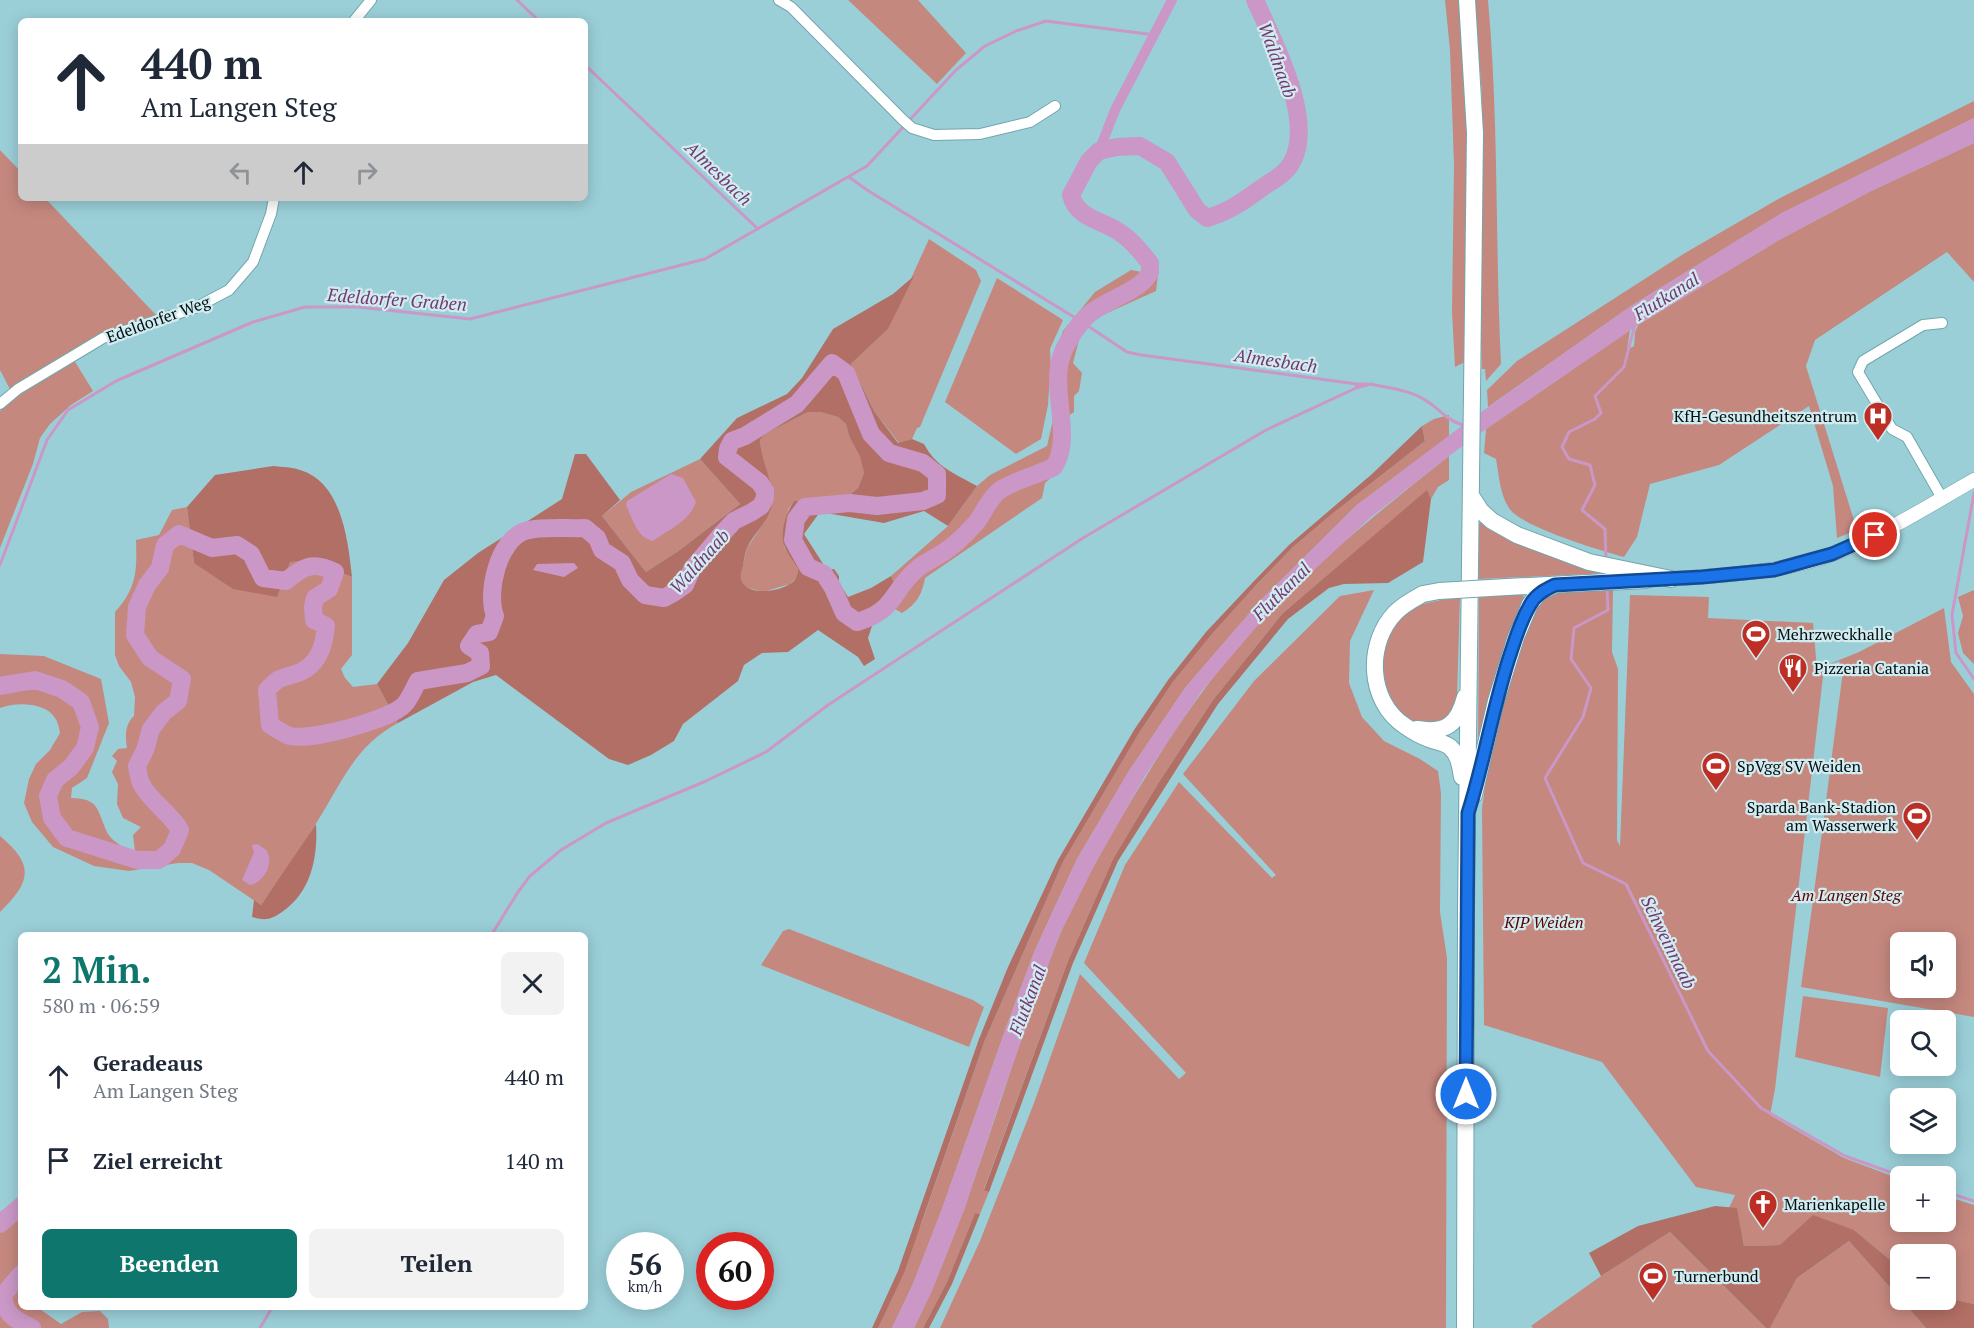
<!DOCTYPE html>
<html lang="de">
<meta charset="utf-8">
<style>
:root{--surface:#fff;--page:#f2f2f3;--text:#1f2937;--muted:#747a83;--accent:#0f766e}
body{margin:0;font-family:"PT Serif",serif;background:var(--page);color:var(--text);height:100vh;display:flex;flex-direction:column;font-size:22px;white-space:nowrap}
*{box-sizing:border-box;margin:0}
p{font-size:20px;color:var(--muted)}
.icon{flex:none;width:33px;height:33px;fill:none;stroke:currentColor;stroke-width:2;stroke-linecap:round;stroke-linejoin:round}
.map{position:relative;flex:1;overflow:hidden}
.side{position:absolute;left:18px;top:932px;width:570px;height:378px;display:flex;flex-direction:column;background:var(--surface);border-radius:9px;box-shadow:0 3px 15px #0003}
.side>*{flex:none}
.guide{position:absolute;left:18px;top:18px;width:570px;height:183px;border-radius:9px;box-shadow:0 3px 15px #0003;background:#fff;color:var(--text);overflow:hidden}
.tools{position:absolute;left:1890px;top:932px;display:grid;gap:12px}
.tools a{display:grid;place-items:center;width:66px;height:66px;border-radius:9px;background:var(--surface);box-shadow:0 3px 15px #0003;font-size:30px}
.speed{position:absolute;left:606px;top:1232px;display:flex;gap:12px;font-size:30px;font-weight:700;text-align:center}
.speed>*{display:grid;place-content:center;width:78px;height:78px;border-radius:50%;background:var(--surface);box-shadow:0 3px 15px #0003;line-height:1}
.speed small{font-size:15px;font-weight:400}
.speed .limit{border:9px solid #d22;background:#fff;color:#111}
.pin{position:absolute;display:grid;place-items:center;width:51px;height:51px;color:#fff;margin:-26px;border:3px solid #fff;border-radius:50%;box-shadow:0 2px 6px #0007}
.me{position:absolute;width:66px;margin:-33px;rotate:0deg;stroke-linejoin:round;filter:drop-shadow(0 0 4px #0008)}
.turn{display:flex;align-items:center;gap:21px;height:126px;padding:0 24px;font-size:27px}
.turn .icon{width:78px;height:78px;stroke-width:2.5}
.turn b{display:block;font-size:42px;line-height:51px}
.lanes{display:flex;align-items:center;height:57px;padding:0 24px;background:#0003;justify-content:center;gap:30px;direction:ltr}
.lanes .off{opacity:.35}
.round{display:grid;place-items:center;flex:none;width:63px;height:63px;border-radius:9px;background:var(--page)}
.head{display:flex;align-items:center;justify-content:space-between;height:102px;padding:0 24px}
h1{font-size:36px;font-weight:800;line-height:45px;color:var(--accent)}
.cta{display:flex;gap:12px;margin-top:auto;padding:12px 24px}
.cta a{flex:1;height:69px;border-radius:9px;background:var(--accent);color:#fff;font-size:24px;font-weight:800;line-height:69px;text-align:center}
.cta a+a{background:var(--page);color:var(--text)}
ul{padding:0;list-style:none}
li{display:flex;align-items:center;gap:18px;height:84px;padding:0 24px}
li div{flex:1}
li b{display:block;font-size:22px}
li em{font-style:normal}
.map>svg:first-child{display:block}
.green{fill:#c5887f;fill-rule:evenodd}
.forest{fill:#b26f65;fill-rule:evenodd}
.water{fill:#ca97c6}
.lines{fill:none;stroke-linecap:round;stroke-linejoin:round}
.stream{stroke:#ca97c6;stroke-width:3}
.canal{stroke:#ca97c6;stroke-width:10}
.river{stroke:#ca97c6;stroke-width:18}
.minor-casing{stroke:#72a6ae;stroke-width:12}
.tertiary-casing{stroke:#72a6ae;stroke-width:15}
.primary-casing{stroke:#72a6ae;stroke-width:18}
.minor{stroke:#fff;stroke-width:10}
.tertiary{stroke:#fff;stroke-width:14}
.primary{stroke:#fff;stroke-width:16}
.primary-bridge-casing{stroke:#72a6ae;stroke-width:18;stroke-linecap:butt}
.primary-bridge{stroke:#fff;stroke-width:16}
.route-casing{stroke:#114b97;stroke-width:15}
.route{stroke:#1a73e8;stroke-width:10}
.labels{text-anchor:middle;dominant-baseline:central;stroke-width:4.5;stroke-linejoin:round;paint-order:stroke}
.street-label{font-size:16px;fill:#000f13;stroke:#d1ebef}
.poi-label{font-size:16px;fill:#000f13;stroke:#d1ebef;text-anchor:start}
.park-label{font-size:16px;font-style:italic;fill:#580001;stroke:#d1ebef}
.water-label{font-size:18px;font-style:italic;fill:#743772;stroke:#d1ebef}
</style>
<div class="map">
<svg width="1974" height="1328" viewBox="0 0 1974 1328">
<rect width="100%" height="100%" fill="#9bcfd8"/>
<!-- green -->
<path class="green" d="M848,0H918L966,53L937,84Z
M1445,0H1459L1467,113V361L1455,367L1452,312L1454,165L1450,50Z
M1474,0H1488C1499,121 1495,243 1501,364L1486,381L1485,369H1482L1481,344L1482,94Z
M1974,101V118L1782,213L1631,306L1488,407L1487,390L1517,361L1685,253L1780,198Z
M1974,143V282L1947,252L1815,340L1806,366L1857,530L1837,538L1833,486L1809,406L1719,465L1650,484L1637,537L1624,557C1600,550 1521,527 1509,508C1500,495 1499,475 1496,459L1484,453L1486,429L1630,330L1627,350L1634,346L1635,332L1638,325L1779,240L1871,191Z
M0,150L21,172V198H45L156,315L99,334L69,352L93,391L71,405L50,424L40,438L33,464L0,548V411L15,399L0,370Z
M929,239L976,270L981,281L920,427L917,428L912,439L899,443L874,411L851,364L888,329Z
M1131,270L1158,275L1156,291L1096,318L1080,336L1073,363L1082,373L1079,391L1074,396V412L1067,417L1063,467L1045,483L1042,498L925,578C922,594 917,604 902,613L893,608V603L900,596L891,576L948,526L977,486L990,475L1047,446L1054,415L1050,376L1048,405L1041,439L1016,454L945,402L997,278L1063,320L1050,349L1051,369L1063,331L1095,292Z
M808,412H820L838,417L846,424L849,436L861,456L864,473L858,488L847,497L794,501L788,510L784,547L798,569L797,577L790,584L763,592L745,587L740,578L747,548L764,522L771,489L761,456L760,440L765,434Z
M1449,415V436L1357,505L1260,601L1185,688L1129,771L1077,859L1035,950L1007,1025L942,1209L913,1284L892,1328H878L922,1222L985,1040L1063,862L1139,733L1173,682L1212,634L1258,583L1293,547L1332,514L1425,441L1422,426L1434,419Z
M1449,456V480L1438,487L1431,499L1427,491L1282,614L1213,700L1159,782L1113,859L1068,961L984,1189L989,1192L980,1214L975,1213L947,1282L923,1328H914C975,1203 1006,1068 1058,939C1074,899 1096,861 1118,823C1162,748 1209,673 1271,611C1326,554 1387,505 1449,456Z
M700,459L740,504L677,552L646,572L602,516L631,492Z
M187,507L194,563L307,560L352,577V655L341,669L345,678L353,687L377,684L398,723C354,746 341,785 315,825C298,852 279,879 261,905L209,870L192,863H178L129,871L94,866L53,847L32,822L24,803L29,779L36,764L50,750L60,733C59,728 58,722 55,718C45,702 16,702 0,708V654L44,656L101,679L109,723L87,778L72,788L71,798C101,798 97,812 108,834C114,843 126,849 135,852L133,835L141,827L123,818L117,804L118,784L112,772L117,761L112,756L118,749L127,748C125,736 125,724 134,716L135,697L131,682L119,666L115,655V612C137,588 137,570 136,540L159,535L172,510Z
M1483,521L1611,573L1479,579V524Z
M1374,590L1350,641L1349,683L1362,717L1384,741L1420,759L1438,771L1441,793L1440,912L1447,958L1446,1328H940L980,1241L1034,1103L1080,974L1179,1079L1186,1073L1084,963L1125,865L1179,782L1272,878L1276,875L1183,774L1254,681L1340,596Z
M1613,590L1612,652L1618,669L1617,840L1620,846L1630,595L1709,597L1708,618L1813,623L1817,669L1859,652L1944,608L1951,662L1974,694V1017L1801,987C1816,882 1829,776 1843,671L1839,661L1824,668L1775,1089L1770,1115L1844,1158L1900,1179V1221H1946V1196L1974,1205V1304L1946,1298V1254H1900V1268L1854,1230L1780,1245L1744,1246L1737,1209L1729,1208L1735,1195L1696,1187L1602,1062L1484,1025L1482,808L1491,746L1527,622L1544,596L1557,593ZM1900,942H1946V987H1900Z
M1974,590V664L1963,653L1958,633L1963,616L1958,597Z
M1522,594L1525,599L1478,756L1479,597Z
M1460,597L1457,698L1452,713L1443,722L1416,724C1404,716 1394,709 1388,695C1375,668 1383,624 1411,609C1426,601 1444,600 1460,597Z
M0,836C35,865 31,882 0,912Z
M789,929L973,1000L984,1007L969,1047L761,965L783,931Z
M1803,996L1888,1008L1880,1077L1795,1057Z
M21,1193V1306L37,1307L61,1324L82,1312L100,1311L108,1319L109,1328H0V1212L12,1205Z
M1670,1232L1766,1328H1533L1531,1326L1601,1276Z
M1849,1241L1926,1328H1770L1797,1278Z"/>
<!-- forest -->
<path class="forest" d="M914,276L888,329L851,364L874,411L898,443L912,439L924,444C936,467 954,473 977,486L948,526L924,511L884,523L820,512L804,534L827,570L834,569L839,576V582L848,597L871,588L891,576L900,596L873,623L868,638L875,659L864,666L858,657L818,630L788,652L762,653L744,665L738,681L683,724L674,741L651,755L628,765L609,759L496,675L473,682L398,723L377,684L408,643L444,580L478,553L562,499L575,454H586L620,500L602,516L646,572L677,552L740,504L700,459L737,418L787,394L802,378L833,329L893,294ZM808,412H820L838,417L846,424L849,436L860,456L864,473L858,488L847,497L794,501C786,513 779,533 785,548C788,555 794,562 798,569C798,571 797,576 796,578C789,591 746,599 741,579C740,575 742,570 743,566C744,560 745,553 747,548C753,534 767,523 771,508C776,485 761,463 760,440L765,434Z
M1422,426L1425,441L1332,514L1293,547L1258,583L1212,634L1173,682L1139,733L1063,862L985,1040L904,1273L878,1328H872L898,1271L979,1039L1008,967L1058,860L1134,730L1168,680L1206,632L1255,580L1289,545L1372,474Z
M273,466C282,467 292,467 300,470C342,482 348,541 352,577L307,560L290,562L277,597L233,589L194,563L187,507L215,475Z
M1427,490L1431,499L1423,562L1388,583L1344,584L1329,588L1288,619L1218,704L1118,861L1073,963L989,1192L984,1190L1068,961L1113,859L1159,782L1213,700L1282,614Z
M316,824C318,855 312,889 286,909C274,918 268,922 252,917L254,900L261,905Z
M1715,1206L1737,1208L1744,1246L1780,1245L1813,1215L1854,1230L1900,1268V1299L1946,1298L1974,1304V1328H1926L1849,1241L1797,1278L1770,1328H1766L1670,1232L1601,1276L1589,1253L1638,1226Z
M975,1213L980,1214L952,1284L929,1328H923L947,1282Z"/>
<!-- water -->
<path class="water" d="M1974,118V143L1871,191L1779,240L1638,325L1486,429L1449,456L1370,518L1270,611L1201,692L1145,776L1094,866L1058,938L1002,1095L965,1208L932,1291L914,1328H892L913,1284L942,1209L1007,1025L1035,950L1077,859L1129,771L1185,688L1260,601L1357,505L1463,425L1631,306L1782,213Z
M671,474L683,478L696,502C689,522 669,529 653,541C637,538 632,518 626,505L627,501Z
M574,563L578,568L564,577L533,570L537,564Z
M258,844C260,846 264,848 266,850C275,862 264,883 250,885L242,880L254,852L252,845Z"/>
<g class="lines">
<!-- stream -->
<path class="stream" d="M517,0L539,21
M585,65L758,229
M849,177L867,190L1082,322
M1085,324L1127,352L1141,355L1357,384
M1370,384C1389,388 1412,390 1428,402C1442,411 1446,420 1463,425
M1974,493L1952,615L1956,653L1974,679
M1606,560L1605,529L1582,510L1595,485L1590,465L1569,459L1562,447L1569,432L1595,419L1601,413L1595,396L1624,367L1635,324
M0,565L47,440L68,410L116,381L253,322L305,307H358L470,319L705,259L867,166L956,70L985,46L1016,31L1046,21L1155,35
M1607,587L1608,610L1574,628L1571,659L1591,688L1583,717L1545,778L1583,863L1626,884L1708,1051L1761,1108L1845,1156L1901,1176
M492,934L518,892L530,876L561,850L606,823L706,781L766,752L828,705L1083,538L1266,430L1356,388L1357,384H1367L1356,388L1371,384
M1946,1192L1974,1201
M260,1328L273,1306"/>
<!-- canal -->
<path class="canal" d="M1099,151L1115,110L1172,0"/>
<!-- river -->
<path class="river" d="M0,686L35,680L62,689L81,702L90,727L85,748L71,767L55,780L48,796L52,818L67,838L137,860H159L172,849L180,830C170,813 152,803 142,785C139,780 138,772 137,766L145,750L151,729L164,712L178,701L182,679L150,658L135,635L137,607L147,585L160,568L165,545L179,534L212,548L237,545L251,554L263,578L286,581C304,566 313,561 335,572L329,589L315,598L313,607L314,620L326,626C324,647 318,667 295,674C279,679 279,677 267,690L270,725C276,728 283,734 290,736C311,741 389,720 404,705C410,699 414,688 418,681L467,673L481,666L480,653L469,646L477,634L489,632L495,616C486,593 498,540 525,531C541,526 568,529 585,528L597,538L602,550L622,563L630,580L645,595L664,598L675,592L685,585L692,569L720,536L734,521L752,512L761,506L765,498V491L760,483L727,457L728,449L732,441L745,436L797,404L832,363L846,373L871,434L889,453L923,463L937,474V495L923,501L877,506L850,503L805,507L796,519L793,540L808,567L824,574L833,588L844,613L857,622C896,611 891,591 917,569C925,562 935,558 944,552C955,545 966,534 975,524C983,515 989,498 999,491C1008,483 1041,473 1054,467C1076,432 1043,380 1068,342C1073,333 1080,323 1087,316C1102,301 1144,290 1150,272C1150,271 1150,263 1150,263C1141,252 1131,239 1119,232C1102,220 1077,219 1071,195L1089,161L1099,151L1117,147L1140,146L1167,162L1197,210L1207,218C1229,212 1245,200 1263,187C1274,180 1288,172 1293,160C1314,117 1273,41 1255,0
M0,1224L21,1206
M21,1274L3,1295C5,1316 15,1319 32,1328"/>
<!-- minor casing -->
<g class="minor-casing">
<path id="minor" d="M779,0L791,7L903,120L912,128L934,135L980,134L1030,122L1055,106
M354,21L371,0
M0,404L18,389L103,338L195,308L229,290L253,262L271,214L274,198
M1942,498L1907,437L1892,429L1858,372L1863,361L1923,325L1942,323"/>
</g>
<!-- tertiary casing -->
<g class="tertiary-casing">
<path id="tertiary" d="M1671,579C1725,575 1781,573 1833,554C1883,535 1928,506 1974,480"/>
</g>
<!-- primary casing -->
<g class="primary-casing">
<path id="primary" d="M1472,497L1481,511L1492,521L1517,535L1589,562L1671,579
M1507,587L1646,580
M1423,594C1414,599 1404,604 1396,612C1366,642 1367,701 1405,726C1412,731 1421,736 1429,739C1436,742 1444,742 1450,747C1459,755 1460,766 1462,777
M1417,729C1446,734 1458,724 1465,697
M1474,795L1496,701L1516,637L1530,604L1540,592L1555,585
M1465,1328L1466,910L1475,133L1467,0"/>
</g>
<!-- minor -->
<use href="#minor" class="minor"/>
<!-- tertiary -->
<use href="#tertiary" class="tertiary"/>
<!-- primary -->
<use href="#primary" class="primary"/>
<!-- primary-bridge casing -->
<g class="primary-bridge-casing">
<path id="primary-bridge" d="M1423,594L1439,591L1507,587"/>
</g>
<!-- primary-bridge -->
<use href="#primary-bridge" class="primary-bridge"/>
</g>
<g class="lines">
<!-- route casing -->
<g class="route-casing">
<path id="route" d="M1466,1094L1468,813C1485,760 1493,705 1511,652C1516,636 1522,619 1530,605C1536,594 1545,590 1555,585L1702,577L1774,570L1832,554L1875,535"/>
</g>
<!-- route -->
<use href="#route" class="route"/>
</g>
<!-- icons -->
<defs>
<g id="hospital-pin" transform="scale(1.5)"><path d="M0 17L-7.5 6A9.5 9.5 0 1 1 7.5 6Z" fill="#bd2f25" stroke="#d1ebef"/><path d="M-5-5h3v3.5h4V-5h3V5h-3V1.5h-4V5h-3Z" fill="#fff"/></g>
<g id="stadium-pin" transform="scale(1.5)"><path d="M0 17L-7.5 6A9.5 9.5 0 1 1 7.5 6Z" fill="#bd2f25" stroke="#d1ebef"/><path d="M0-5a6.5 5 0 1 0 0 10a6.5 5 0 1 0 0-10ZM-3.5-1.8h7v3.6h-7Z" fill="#fff"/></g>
<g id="restaurant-pin" transform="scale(1.5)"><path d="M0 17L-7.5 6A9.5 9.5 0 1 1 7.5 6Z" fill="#bd2f25" stroke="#d1ebef"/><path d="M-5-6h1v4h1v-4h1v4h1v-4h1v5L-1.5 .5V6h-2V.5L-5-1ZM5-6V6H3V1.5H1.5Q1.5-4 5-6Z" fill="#fff"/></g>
<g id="church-pin" transform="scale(1.5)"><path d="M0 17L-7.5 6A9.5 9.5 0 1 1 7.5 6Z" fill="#bd2f25" stroke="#d1ebef"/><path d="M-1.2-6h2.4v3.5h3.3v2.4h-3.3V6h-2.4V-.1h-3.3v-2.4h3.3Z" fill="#fff"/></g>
</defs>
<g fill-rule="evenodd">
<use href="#hospital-pin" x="1878" y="416"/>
<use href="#stadium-pin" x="1756" y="634"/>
<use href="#restaurant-pin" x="1793" y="668"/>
<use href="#stadium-pin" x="1716" y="766"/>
<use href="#stadium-pin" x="1917" y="816"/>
<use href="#church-pin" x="1763" y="1204"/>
<use href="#stadium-pin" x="1653" y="1276"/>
</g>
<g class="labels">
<!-- street labels -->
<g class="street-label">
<text transform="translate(158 319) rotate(-20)">Edeldorfer Weg</text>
</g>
<!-- poi labels -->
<g class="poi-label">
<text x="1857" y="416" text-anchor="end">KfH-Gesundheitszentrum</text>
<text x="1777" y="634">Mehrzweckhalle</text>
<text x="1814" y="668">Pizzeria Catania</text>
<text x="1737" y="766">SpVgg SV Weiden</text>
<text x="1896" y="807" text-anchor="end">Sparda Bank-Stadion<tspan x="1896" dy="18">am Wasserwerk</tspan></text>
<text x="1784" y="1204">Marienkapelle</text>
<text x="1674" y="1276">Turnerbund</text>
</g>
<!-- park labels -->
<g class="park-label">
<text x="1846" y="895">Am Langen Steg</text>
<text x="1544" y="922">KJP Weiden</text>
</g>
<!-- water labels -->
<g class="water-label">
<text transform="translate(1278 60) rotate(70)">Waldnaab</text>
<text transform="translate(719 173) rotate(44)">Almesbach</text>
<text transform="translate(1666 296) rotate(-32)">Flutkanal</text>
<text transform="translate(397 299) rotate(4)">Edeldorfer Graben</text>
<text transform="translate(1276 360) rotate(8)">Almesbach</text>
<text transform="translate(699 561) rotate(-48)">Waldnaab</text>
<text transform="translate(1281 591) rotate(-45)">Flutkanal</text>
<text transform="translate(1669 942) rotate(64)">Schweinnaab</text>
<text transform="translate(1027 1000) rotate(-69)">Flutkanal</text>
</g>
</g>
</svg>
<div class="tools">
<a><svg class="icon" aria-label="sound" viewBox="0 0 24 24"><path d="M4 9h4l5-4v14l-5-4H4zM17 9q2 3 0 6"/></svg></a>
<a><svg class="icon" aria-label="search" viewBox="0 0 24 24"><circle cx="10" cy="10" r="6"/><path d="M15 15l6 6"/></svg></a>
<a><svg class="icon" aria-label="layers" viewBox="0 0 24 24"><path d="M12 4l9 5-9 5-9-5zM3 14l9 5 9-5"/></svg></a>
<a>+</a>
<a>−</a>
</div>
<div class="speed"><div>56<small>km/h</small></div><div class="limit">60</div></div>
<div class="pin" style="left:1875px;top:535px;background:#d93025"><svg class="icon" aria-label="arrive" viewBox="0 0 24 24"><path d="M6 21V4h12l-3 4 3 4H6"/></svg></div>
<svg class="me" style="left:1466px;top:1094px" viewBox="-20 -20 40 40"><circle r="17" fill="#1a73e8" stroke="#fff" stroke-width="3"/><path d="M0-11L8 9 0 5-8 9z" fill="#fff"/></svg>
<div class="guide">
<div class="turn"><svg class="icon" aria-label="ahead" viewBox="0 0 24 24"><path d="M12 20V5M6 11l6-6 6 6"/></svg><div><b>440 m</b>Am Langen Steg</div></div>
<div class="lanes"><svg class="icon off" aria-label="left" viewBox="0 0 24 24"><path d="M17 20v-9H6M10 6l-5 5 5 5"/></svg><svg class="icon" aria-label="ahead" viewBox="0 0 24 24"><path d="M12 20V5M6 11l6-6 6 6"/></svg><svg class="icon off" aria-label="right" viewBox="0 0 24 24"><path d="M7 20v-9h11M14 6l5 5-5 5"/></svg></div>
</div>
<section class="side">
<div class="head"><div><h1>2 Min.</h1><p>580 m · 06:59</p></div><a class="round"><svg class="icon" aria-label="close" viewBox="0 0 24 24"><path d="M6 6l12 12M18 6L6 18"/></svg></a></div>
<ul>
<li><svg class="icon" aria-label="ahead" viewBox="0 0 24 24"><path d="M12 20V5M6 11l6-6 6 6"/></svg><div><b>Geradeaus</b><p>Am Langen Steg</p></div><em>440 m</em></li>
<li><svg class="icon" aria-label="arrive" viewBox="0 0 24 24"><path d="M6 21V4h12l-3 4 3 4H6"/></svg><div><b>Ziel erreicht</b></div><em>140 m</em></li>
</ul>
<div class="cta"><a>Beenden</a><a>Teilen</a></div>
</section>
</div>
